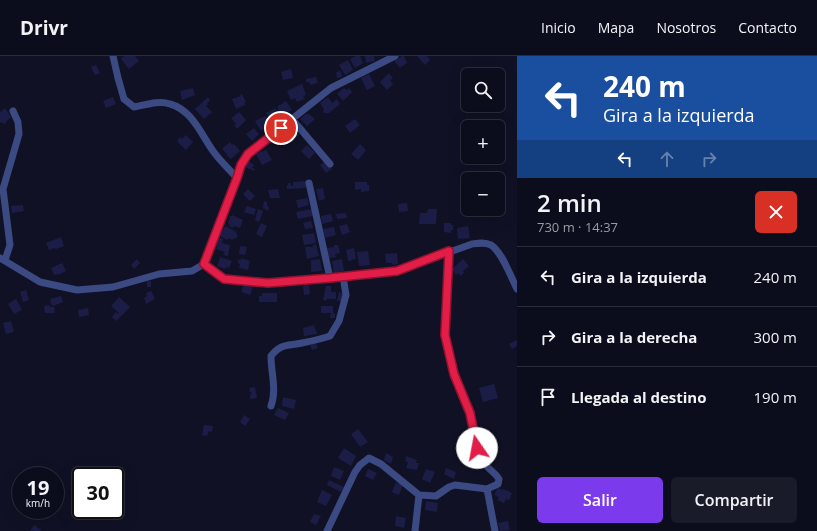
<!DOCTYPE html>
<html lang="es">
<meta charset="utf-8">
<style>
:root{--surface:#0c0d1c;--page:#1a1b29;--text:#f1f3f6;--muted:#9a9ca3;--line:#2c2d3b;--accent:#7c3aed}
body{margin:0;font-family:"Open Sans",sans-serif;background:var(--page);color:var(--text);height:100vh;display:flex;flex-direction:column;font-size:15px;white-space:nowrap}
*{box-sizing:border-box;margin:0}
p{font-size:13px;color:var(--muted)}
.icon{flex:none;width:22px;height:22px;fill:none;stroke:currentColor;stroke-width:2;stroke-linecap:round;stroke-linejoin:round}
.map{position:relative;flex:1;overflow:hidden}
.sheet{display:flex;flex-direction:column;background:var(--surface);width:300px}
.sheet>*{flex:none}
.top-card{background:#1a4fa0;color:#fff;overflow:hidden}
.buttons{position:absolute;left:461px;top:12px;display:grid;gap:8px}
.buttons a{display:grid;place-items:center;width:44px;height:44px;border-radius:6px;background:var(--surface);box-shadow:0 4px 16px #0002,0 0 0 1px var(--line);font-size:20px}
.speed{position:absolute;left:12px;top:411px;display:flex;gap:8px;font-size:20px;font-weight:700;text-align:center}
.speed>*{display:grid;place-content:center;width:52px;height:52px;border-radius:50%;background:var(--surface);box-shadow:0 4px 16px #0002,0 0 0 1px var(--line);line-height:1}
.speed small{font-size:10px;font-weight:400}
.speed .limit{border:2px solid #111;border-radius:6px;background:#fff;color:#111}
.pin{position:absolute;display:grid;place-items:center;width:34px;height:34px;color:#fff;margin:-17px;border:2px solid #fff;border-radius:50%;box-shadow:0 1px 4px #0007}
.me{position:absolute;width:44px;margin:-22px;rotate:348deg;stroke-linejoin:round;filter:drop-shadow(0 0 3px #0008)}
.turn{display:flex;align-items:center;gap:14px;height:84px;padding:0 20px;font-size:18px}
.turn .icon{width:52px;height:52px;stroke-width:2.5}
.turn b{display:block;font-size:28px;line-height:34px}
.lanes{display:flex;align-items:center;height:38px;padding:0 20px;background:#0003;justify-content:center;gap:20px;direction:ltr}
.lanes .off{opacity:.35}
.round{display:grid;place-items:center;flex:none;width:42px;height:42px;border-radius:6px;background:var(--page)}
.headline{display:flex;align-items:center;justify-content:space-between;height:68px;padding:0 20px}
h1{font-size:24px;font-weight:600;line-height:30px}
.button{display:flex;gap:8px;margin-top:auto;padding:8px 20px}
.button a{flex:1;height:46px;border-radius:6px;background:var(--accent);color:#fff;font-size:16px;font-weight:600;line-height:46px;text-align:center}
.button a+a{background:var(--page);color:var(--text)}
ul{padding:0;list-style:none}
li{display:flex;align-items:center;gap:12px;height:60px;padding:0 20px;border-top:1px solid var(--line)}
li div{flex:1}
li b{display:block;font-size:15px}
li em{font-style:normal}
header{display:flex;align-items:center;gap:24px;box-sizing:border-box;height:56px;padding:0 20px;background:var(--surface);border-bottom:1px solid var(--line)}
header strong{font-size:19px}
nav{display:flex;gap:22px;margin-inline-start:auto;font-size:14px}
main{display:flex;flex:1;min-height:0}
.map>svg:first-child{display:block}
.building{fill:#1c1d46}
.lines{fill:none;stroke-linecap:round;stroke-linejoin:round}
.minor{stroke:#3c4a83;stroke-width:7}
.route-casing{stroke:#92132f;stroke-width:10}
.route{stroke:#e11d48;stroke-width:7}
</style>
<header>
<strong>Drivr</strong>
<nav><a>Inicio</a><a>Mapa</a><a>Nosotros</a><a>Contacto</a></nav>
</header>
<main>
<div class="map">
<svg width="517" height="475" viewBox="0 0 517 475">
<rect width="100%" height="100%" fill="#101125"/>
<!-- building -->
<path class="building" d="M124,0H135L139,5L129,13L121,3Z
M356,0H360L363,7L355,12L350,3Z
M365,0H374L375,5L366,7Z
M402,0H404L407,7L400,12L394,5Z
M417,0H427L430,4L425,9Z
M348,4L353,14L345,19L339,9Z
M96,9L100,17L95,19L91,11Z
M291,13L293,22L283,24L281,16Z
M341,15L342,21L337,22L336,16Z
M389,17L393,22L390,24L393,28L387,34L380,26Z
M369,18L375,30L367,34L361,22Z
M316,21L318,27L310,29L309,26H306V23Z
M302,28L306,39L303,40L305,43L297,46L295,42L291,44L287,35Z
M193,32L195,39L182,44L180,35Z
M344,32L347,34L349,32L352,36L343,45L337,38Z
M240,38H242L246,46L244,47L245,49L236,53L232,43L241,40Z
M113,41L116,48L106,52L103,45Z
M208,41L210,44L207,47L208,48L206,50L212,56L204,63L195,53Z
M328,41L332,47L337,43L340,48L329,57H324L323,56L324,53L320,47Z
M286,45L292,54L282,60L277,51Z
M5,52L11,61L4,68L1,66L0,67V56Z
M275,52L281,61L272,66L266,57Z
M239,56L246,64L237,73L234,69L236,68L231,62Z
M307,57L308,59L309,58L315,63L307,70L300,63Z
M265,60L271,69L261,75L255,65Z
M355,63L360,69L350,77L345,70Z
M291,70L299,79L292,87L283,77Z
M254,72L259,78L252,85L246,78Z
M186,79L193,86L186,94L177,85L180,81L182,83Z
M230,86L232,89L234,88L240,95L231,103L228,100L226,99L227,98L222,93Z
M360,88L366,94L358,104L351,98Z
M307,89L315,97L309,103L301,95Z
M266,94L272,104L262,109L256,98Z
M247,104L254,109L252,112L255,113L254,115L243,110Z
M326,105L328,110L332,113L326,117L320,109Z
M306,125V132L287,133V129H288V127H291V130H293V126Z
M355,126H367V129H369V135L361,136V133L355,134Z
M323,132L325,143L319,145L316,133Z
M248,133L255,140L250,145L243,138Z
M278,133L280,142H270L268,134Z
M307,142L309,149L298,152L296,144Z
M264,145L267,146V150L269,151L268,155L263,152Z
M407,147L408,155L399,156L398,148Z
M23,149L24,155L12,157L11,150Z
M247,150L256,153L254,159L244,156Z
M258,153L263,155L259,166L255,164Z
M311,153L313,160L298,163L296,156Z
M428,153H437L436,168H419L420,157H427Z
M346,157L347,162L337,163L336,158Z
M331,158L333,165L322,168L321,160Z
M232,159L243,164L240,172L234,170L233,172L229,170L230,168L228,167L230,163L229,162L230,160H232Z
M311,165L313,172L305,173L303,167Z
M261,167L267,170L262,181L256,178Z
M444,167H451V169H453V174H451V177L444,176Z
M347,168L350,176L342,179L339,170Z
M225,170L237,176L236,178L238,179L236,183L234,182L233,184L229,182L227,184L220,180Z
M468,170L470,182L458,183L457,172Z
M334,171L336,179L325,182L323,173Z
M314,177L316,187L304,189L302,179Z
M61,181L64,190L56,193L55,192L49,194L46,187Z
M219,182L223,183L222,187L230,189L228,200L223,199L225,196L216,193Z
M316,188L319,200L307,203L305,191H313V189Z
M334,189H338L340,197L335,198L336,201L329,202L327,192L334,191Z
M240,190L247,191L245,199L239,198Z
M354,192L356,203L348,205L346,194Z
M368,195L370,209L359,210L357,196Z
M397,197L398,208L393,209L392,207H386L385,198Z
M220,201L232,205L229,212L226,211L225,213L217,210Z
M241,202L250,205L248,214L239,212L240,208L238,207V204H241Z
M137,203L140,207L134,213L131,209Z
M320,203L322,215L311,216V204Z
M342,203L344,215L334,217L332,205Z
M463,203L469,210L463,215L464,217L460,220L459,217L456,219L452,213Z
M62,207L66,215L58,219L57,218L54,219L51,212Z
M147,225H151V231H147Z
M244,228L253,231L250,239L241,236Z
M303,230H309L310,238L304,239Z
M326,230H331V236H336V243H327L326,245L323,244Z
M26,234L29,244L23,246L20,236Z
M151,235L155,243L146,248L144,242L147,240L146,237Z
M339,236L343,237L341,245H337Z
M262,237H277V246H259V240H262Z
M61,240L63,246L53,250L52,248L51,249L50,243Z
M119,241L130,251L116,265L112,261L116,256L118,258L119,257L111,250Z
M16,243L22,254L14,258L8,248Z
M49,249L50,251H54L55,257H45L44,250Z
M321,250H333V257L335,258V262H330L331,257H321Z
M88,252L89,259L79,261L78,254Z
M11,265L14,276L6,278L3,267Z
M314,269L317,278L304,280L303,272Z
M517,284V290L512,293L509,288Z
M316,287L318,292L312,294L310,289Z
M494,328L498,342L483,346L479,332Z
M255,331L257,342L250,343V339L252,338L251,336H250L249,332Z
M283,341L296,344L294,353L282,350Z
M278,352L289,357L285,364L274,359Z
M244,359L250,363L245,370L240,366Z
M204,369L213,370L212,376L209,375L207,380L202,379Z
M358,373L368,386L360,391L351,378Z
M344,392L356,400L351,410L338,402Z
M386,397L393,401L391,408L384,404Z
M406,400L417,404L416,407H419L417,414L406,412L408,406L405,405Z
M334,411L344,415L340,424L331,420Z
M446,412L456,416L454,423L444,418Z
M368,413L377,417L373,424L365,420Z
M426,413L435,416L430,427L422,423Z
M329,424L344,431L341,436L327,429Z
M396,426L403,429L399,439L392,436Z
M498,432L502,434L503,433L512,437L509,444L506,443L504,447L497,444L499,441L494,439Z
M322,434L332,439L326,450L317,446Z
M16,442L21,444V453L13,449Z
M426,445L438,447L437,456L425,454Z
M314,458L321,460L316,469L310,466Z
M396,460L406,462L404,472L395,470Z
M508,465L510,474L500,475L498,467Z
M34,469L41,474L40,475H30Z"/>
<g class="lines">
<!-- minor -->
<path class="minor" d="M113,0L118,22L124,43L134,51C145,49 159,44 170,48C192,54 201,78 213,95C220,105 229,113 237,122
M292,63L330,108
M309,127L330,222
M0,202L40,226L77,234L113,231L159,218L192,215L204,208L237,122L241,109L248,98L331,32L395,0
M5,204L10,189L3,133L19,78L18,66L13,55
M204,208L224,223L268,227L330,222L397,215L472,188C479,187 485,186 491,189C502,196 511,221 517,233
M271,350C277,334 271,317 271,300C281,287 288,290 302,287C312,285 321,283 330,280L339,265L346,239L343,220
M487,433L495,475
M327,475L355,416L360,409L369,402L381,408L419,439L436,440L449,431L455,429L487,433L498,428L499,423L496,419L480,404L470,357L454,318L445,279L449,195
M415,475L419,439"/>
</g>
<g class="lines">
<!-- route casing -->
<g class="route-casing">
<path id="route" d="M281,72L248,98L241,109L237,122L204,208L224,223L268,227L330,222L397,215L449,195L445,279L454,318L470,357L477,392"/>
</g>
<!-- route -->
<use href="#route" class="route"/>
</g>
</svg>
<div class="buttons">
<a><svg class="icon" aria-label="search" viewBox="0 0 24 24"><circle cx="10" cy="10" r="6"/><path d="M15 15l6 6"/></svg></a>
<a>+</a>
<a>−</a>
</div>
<div class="speed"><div>19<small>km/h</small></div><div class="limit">30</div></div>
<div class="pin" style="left:281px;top:72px;background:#d93025"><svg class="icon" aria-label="arrive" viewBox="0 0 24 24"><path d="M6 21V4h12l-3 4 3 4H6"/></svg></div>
<svg class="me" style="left:477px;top:392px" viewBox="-20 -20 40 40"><circle r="19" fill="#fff"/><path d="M0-13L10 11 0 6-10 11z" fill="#e11d48"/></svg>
</div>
<section class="sheet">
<div class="top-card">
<div class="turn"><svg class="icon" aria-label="left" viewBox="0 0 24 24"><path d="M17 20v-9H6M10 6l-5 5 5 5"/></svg><div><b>240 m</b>Gira a la izquierda</div></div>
<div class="lanes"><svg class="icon" aria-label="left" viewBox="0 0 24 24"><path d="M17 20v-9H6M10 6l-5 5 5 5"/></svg><svg class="icon off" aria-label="ahead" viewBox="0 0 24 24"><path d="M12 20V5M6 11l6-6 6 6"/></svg><svg class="icon off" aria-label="right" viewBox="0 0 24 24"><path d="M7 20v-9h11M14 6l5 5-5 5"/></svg></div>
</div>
<div class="headline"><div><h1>2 min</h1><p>730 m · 14:37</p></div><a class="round" style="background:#d93025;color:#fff"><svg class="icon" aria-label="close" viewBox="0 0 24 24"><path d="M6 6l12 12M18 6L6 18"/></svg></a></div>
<ul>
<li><svg class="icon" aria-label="left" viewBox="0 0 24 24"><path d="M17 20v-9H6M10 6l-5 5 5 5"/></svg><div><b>Gira a la izquierda</b></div><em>240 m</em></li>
<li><svg class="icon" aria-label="right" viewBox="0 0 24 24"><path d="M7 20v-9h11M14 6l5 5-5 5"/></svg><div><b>Gira a la derecha</b></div><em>300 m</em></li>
<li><svg class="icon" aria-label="arrive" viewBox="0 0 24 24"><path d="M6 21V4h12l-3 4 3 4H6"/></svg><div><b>Llegada al destino</b></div><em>190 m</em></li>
</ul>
<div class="button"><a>Salir</a><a>Compartir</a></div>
</section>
</main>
